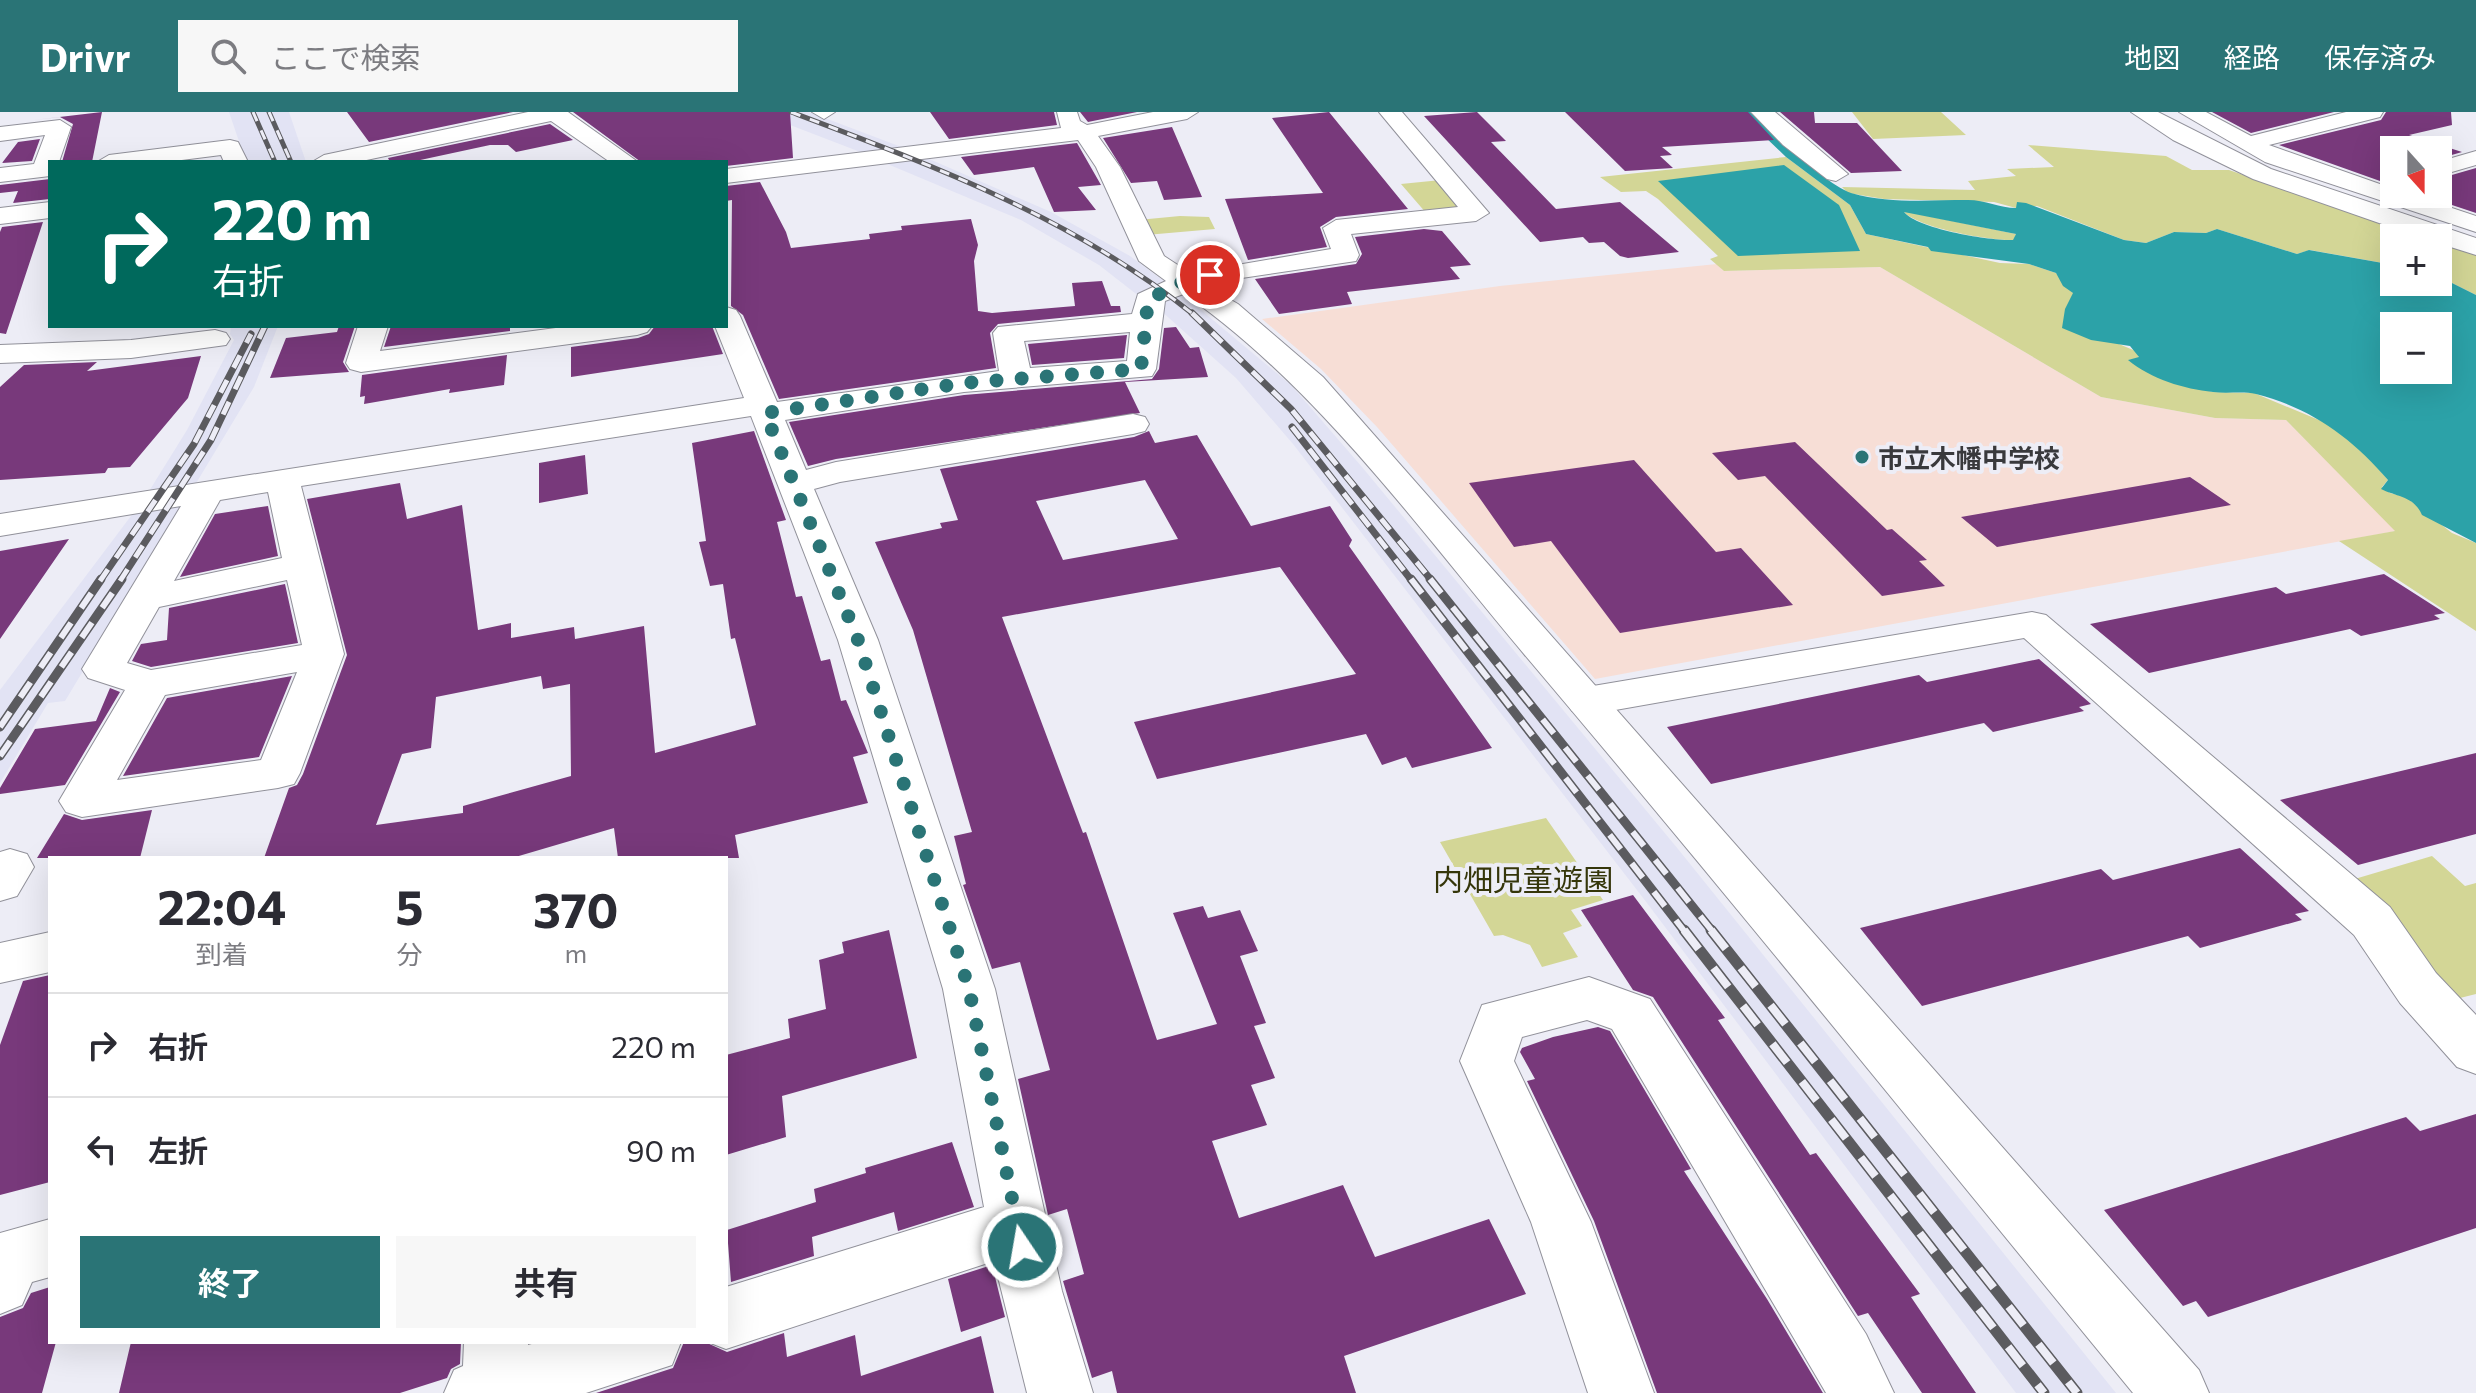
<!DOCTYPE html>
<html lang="ja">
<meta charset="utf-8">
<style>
:root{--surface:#fff;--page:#f7f7f7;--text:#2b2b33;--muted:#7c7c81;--line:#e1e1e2;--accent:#2a7476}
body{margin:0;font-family:Commissioner,"Noto Sans JP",sans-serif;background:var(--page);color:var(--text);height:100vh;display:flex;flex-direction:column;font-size:30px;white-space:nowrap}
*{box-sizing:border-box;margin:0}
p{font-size:26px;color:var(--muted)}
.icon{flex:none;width:44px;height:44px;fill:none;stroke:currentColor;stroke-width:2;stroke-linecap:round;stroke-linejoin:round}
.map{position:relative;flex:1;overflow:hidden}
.sheet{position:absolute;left:48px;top:744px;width:680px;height:488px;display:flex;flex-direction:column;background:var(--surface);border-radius:0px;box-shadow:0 8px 32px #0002}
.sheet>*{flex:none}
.guide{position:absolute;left:48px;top:48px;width:680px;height:168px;border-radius:0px;box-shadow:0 8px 32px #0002;background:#00695c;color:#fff;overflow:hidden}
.needle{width:52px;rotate:159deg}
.tools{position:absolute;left:2380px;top:24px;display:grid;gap:16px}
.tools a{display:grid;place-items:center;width:72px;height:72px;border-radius:0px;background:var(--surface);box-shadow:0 8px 32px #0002;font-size:40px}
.pin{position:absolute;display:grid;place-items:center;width:68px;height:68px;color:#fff;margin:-34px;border:4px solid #fff;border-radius:50%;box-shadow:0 2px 8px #0007}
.me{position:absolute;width:88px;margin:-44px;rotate:348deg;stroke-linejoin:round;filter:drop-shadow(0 0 6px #0008)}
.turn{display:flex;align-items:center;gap:28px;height:168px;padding:0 32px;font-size:36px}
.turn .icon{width:104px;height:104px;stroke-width:2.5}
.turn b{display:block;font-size:56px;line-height:68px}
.eta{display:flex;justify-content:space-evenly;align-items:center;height:136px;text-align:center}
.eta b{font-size:48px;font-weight:700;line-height:56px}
.action{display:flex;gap:16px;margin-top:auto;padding:16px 32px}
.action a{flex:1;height:92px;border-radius:0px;background:var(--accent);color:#fff;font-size:32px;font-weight:700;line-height:92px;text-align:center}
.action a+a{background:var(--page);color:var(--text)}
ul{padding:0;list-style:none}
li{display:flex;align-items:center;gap:24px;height:104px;padding:0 32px;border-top:2px solid var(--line)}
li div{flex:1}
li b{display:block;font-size:30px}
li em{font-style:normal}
header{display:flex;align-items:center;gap:48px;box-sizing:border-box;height:112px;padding:0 40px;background:var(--accent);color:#fff}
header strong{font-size:38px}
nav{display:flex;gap:44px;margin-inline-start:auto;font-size:28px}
.search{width:560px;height:72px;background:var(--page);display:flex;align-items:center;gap:20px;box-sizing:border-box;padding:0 28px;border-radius:0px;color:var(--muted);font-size:30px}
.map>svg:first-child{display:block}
.built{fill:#e2e3f4}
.education{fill:#f7ded6}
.green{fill:#d3d696}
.water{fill:#2ca2a8;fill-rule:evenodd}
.building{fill:#78397b;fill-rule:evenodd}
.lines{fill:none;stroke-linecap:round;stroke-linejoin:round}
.street-casing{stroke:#91919a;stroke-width:2}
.secondary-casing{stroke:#91919a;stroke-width:2}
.street{fill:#fff;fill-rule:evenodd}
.secondary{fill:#fff;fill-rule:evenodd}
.rail-far3-casing{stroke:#5b5b5f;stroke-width:5}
.rail-far2-casing{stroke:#5b5b5f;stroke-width:7}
.rail-far1-casing{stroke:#5b5b5f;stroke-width:9}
.rail-casing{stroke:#5b5b5f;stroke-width:11}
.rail-far3{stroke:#ededf6;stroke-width:3;stroke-dasharray:10;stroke-linecap:butt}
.rail-far2{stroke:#ededf6;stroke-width:5;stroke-dasharray:14;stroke-linecap:butt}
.rail-far1{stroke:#ededf6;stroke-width:6;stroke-dasharray:18;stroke-linecap:butt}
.rail{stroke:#ededf6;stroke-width:8;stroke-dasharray:24;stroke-linecap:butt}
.route{stroke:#2a7476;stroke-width:14;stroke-dasharray:0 25.2}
.poi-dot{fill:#2a7476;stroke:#ededf6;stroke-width:3}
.labels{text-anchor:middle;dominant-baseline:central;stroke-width:8;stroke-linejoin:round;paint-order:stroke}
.far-poi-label{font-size:26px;font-weight:bold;fill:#39393c;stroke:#ededf6;text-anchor:start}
.park-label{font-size:30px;fill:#35360a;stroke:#ededf6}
</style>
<header>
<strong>Drivr</strong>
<div class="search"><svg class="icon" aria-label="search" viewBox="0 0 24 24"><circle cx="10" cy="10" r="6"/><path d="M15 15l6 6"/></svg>ここで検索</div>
<nav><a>地図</a><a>経路</a><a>保存済み</a></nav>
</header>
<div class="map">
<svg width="2476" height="1281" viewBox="0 0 2476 1281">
<rect width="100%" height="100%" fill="#ededf6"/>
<!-- built -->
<path class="built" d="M229,0H289L306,50H246Z
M756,0H809L912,39L876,46Z
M927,46L1051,100L1130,144L1169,173L1140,185L1099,153L1021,108L885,51Z
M1177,178L1291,273L1362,355L1678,737L2116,1281H2016L1647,791L1293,332L1236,266L1150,189Z
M231,214H278L254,275L65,589L48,591L0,671V578L146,384L187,318L234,228L230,222Z"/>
<!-- education -->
<path class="education" d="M1717,152L1724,159L1880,155L2101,285L2215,306L2286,308L2396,419L1595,567L1377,315L1321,257L1262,207L1500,174Z"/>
<!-- green -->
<path class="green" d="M1852,0H1941L1966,23L1873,27Z
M2028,33L2166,44L2192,58H2229L2426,126H2394V153L2310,138L2297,142L2217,117L2206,121L2174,120L2146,131L2124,128L2037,94L2016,96L1994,90L1884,87L1848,81L1842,75L1975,78L1968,69L2016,64L2007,57L2054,55Z
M1786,45L1850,93L1866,122L2000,151L2029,152L2056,161L2073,181L2091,228L2107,227L2138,240L2139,246L2129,248L2212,280L2254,281L2331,313L2361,336L2388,368L2382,375L2390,381L2406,385L2452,421L2476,431V519L2339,429L2395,419L2286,308L2215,306L2101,285L1880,155L1724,159L1710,147L1718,144L1658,87L1646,79L1621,80L1600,65Z
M1441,68L1462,94L1455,99L1427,102L1401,72Z
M1903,99L2016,122L2014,128C1991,129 1917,116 1903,99Z
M1180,104L1209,105L1215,117L1146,123L1138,108Z
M2438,130L2476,143V183L2438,164Z
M1546,706L1603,788L1571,798L1582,814L1563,821L1578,845L1542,855L1530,833L1503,823L1494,824L1440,730Z
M2432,744L2465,774L2476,771V882L2460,886L2415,846L2348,769Z"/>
<!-- water -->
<path class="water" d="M1739,0H1750C1770,19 1828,74 1851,81C1890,92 1928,88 1968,88C1985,88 2000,96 2016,96L2017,90L2026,91L2124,128L2146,131L2174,120L2206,121L2217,117L2297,142L2309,138L2394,153V170H2438V164L2476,183V431L2422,403C2414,384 2397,385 2381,377L2388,368C2352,326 2311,296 2256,282C2243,279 2227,282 2213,280C2184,277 2151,267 2128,248L2139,245L2130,234L2091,228L2062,216L2065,197L2073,181L2063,174L2056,161L2029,152L1931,139L1928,135L1866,122L1850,93L1786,45ZM1904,100L2016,122L2013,128C1990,129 1918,117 1904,100ZM2394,214H2438V258H2394Z
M1784,53L1839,93L1860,139L1738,144L1658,69Z"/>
<!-- building -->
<path class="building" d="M102,0L92,50H62L73,12L60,5L34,8Z
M347,0H513L369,30Z
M573,0H790L793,46L726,54V50H641Z
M930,0H1054L1057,13L949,27Z
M1080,0H1137L1088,10Z
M1329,0L1408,97L1336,105L1320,115L1327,135L1248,148L1225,87L1323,81L1272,6Z
M1477,0L1506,29L1491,30L1556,97L1620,90L1679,140L1628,146L1620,144L1604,130L1589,131L1583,125L1540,130L1424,4Z
M1565,0H1748L1774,28L1662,35L1672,43L1660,44L1673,56L1625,59Z
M1780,0H1814L1815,11H1857L1902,59L1851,61Z
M2212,0H2334L2251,21Z
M2386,0H2451L2452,13L2409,23L2462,40L2438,47V38H2394V74L2279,33L2381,8Z
M550,12L573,28L516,40L508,33H490L411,50H390L388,46Z
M1172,15L1202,85L1164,88L1157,69L1131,71L1103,26Z
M40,27L32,49L2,51L18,30Z
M1077,31L1101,73L1078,75L1096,98L1054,100L1034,55L974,63L961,45Z
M2476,56V101L2419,82H2438V67Z
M50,67V87L13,91L18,79L0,81V73Z
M760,70L786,120L791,136L870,127L869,122L902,118L901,114L971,107L978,133L974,149L978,199L992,201L1075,194L1072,171L1102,169L1111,194H1120L1121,200L998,212L990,221L996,256L779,287L743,203L731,194L732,88L726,89V74Z
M43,110L6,222L0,221V120L2,115Z
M1424,117L1442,119L1471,153L1450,155L1460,167L1347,180L1352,192L1279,202L1255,167L1356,152L1362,142L1355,125Z
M339,214H355L343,250L349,260L270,266L286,226L337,220Z
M391,214H510V219L384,235Z
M655,214H712L723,242L571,265V235L638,226L649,222Z
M1176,215L1190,236L1199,235L1208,265L1125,270L1140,301L836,347L808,354L789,310L964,283L1152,267L1159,257L1164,216Z
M1127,223L1124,246L1032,253L1028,232Z
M507,243L504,273L449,281L450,277L364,292L365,284L360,285L362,263Z
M201,244L188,286L130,355L108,356L105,361L0,368V275L24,253L97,250L87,259Z
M754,319L786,408L777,410L796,485L802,484L821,549L830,547L841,589L846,588L868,641L853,645L868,691L735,723L739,746H618L614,716L512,746H264L289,676L297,673L303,662L347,543L307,387L400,371L407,407L462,393L478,518L511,511V526L574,515L575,527L644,514L655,641L756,613L735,526L731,527L723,472L710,474L699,430L706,429L692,331ZM541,564L543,577L570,572L571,664L463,694V701L376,713L402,642L431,636L436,585Z
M1149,319L1155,331L1197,323L1251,414L1330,394L1352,428L1349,434L1492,636L1412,656L1406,645L1382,653L1366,622L1157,667L1134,610L1356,562L1280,455L1002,505L1083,721L1086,720L1157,928L1217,912L1173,801L1203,794L1208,806L1240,798L1258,839L1240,844L1266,911L1254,914L1275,966L1251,973L1267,1013L1212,1029L1239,1106L1343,1073L1375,1145L1489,1107L1526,1182L1344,1244L1356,1281H1117L1112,1259L1092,1266L1063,1169L1084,1162L1067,1097L1048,1103L1018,967L1050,958L1020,850L992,857L963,773L966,772L954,724L972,720L913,518L875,430L942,416L940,411L958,408L940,357L1134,325ZM1145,368L1178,427L1063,448L1036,389Z
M1795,330L1887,418L1892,417L1927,448L1919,449L1945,474L1882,484L1765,364L1738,368L1712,341Z
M585,343L588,382L539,391V351Z
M1634,348L1716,440L1741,436L1793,493L1620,521L1551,429L1514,435L1469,371Z
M2190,365L2231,393L1997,435L1961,405Z
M268,394L278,444L180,465L215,402Z
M69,427L0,527V439Z
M2384,462L2445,501L2434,503L2440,507L2361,524L2350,517L2149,561L2090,512L2276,475L2286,482Z
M285,472L298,531L151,555L132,549L141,532L167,528L169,496Z
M2039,547L2091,592L2079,595L2084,599L1993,620L1984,611L1711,672L1667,615L1919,563L1927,570Z
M292,564L259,645L123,664L167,586Z
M110,576L120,580L65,673L0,682V676L35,617L96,609Z
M2476,641V722L2358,753L2280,688Z
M152,698L140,746H37L64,702L82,708Z
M2240,736L2309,799L2295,802L2302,808L2200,836L2188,824L1922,894L1860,816L2101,757L2113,768Z
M1633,783L1725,906L1718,908L1810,1043L1816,1041L1920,1182L1911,1185L1976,1281H1922L1868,1201L1858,1204L1653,885L1633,878L1581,798Z
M889,818L917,946L782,984L786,1025L726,1043V943L790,926L788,907L826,897L819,848L844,841L842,830Z
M50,863V1070L0,1083V933L23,869Z
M1598,915L1610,919L1691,1057L1684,1059L1767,1187L1823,1281H1657L1594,1109L1527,969L1535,967L1520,940L1522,936L1553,925Z
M2476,1002V1116L2208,1205L2196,1189L2183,1194L2104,1098L2406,1005L2420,1019Z
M952,1030L974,1095L898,1119L894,1100L812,1125L814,1144L731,1170L727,1118L816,1090L814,1077L866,1061L865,1056Z
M992,1153L1005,1205L961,1220L948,1167Z
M50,1175V1230H56L42,1281H0V1205L23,1196L31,1181Z
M784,1221L787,1245L855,1223L861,1264L981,1224L994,1281H596L673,1256L684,1230H705L727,1240Z
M131,1230H461L460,1252L451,1257L447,1266L400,1281H119Z"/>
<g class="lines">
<!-- street casing -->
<g class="street-casing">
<path id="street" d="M528,0H568L638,50H610L551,9L357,50H312L324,43Z
M812,0H835L824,7Z
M1057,0H1077L1080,9L1087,13L1153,0H1198L1187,7L1098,24L1120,55L1164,144L1190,161L1331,137L1323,116L1336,108L1458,95L1379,0H1402L1489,101L1476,109L1351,122L1359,143L1356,149L1215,170L1165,189L1156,257L1152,264L964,280L785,308L806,358L836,350L1133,302L1145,305L1149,312L1145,319L1133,322L840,370L814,377L878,528L995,877L1062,1179L1093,1281H1027L994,1149L726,1237L708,1230H726V1175L984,1095L943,877L838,528L751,304L301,374L344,542L300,661L294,672L278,676L82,705L66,700L59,689L125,578L88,566L82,557L181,394L0,424V402L744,286L715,214H726V195L736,198L740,204L777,290L999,259L993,221L998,215L1132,202L1138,182L1166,169L1139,149L1096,55L1078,28L726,71V57L1061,16ZM1130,220L1127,249L1030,256L1024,229ZM268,380L282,446L174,469L220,388ZM287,468L302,533L151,558L127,551L159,495ZM297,560L261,648L117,668L165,583Z
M1751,0H1775L1848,62L1836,69L1827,67L1783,33Z
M2179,0H2206L2251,24L2346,0H2383L2380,5L2269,33L2394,77V82H2410L2476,104V120L2265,50Z
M60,8L71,15L59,50H50V64L0,70V56L34,52L45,23L0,29V15Z
M230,28L238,30L248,50H224L221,43L166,50H97L109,43Z
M2476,39V53L2438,64V50Z
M50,90V106L0,112V96Z
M358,214H388L380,239L571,214H652L647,220L637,223L361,260L350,257L346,251Z
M215,218L226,221L230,227L226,233L131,246L0,251V233L131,228Z
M2032,500L2046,503L2390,795L2436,861L2476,903V962L2457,955L2400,891L2354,823L2024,526L1587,603L1572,599L1566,589L1572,579L1587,575Z
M10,737L27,742L34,755L17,784L0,789V740Z
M50,820V860L0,871V831Z
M1589,865L1650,887L1866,1222L1894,1281H1826L1612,917L1587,908L1522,925L1514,949L1591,1110L1654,1281H1588L1531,1110L1460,949L1482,893Z
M50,1107V1165L32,1170L22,1193L0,1202V1121Z
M464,1230H528V1233L539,1230H681L672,1253L586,1281H444L454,1258L463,1254Z"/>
</g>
<!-- secondary casing -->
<g class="secondary-casing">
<path id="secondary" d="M2131,0H2158L2271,57L2476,126V143L2438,131V126H2422L2253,67L2173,28Z
M1184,161L1238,192L1323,265L2199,1258L2209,1281H2133C1930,1034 1730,785 1524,542C1417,415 1312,267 1174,175L1170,169L1174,163Z"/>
</g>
<!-- street -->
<use href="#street" class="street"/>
<!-- secondary -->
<use href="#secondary" class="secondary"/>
<!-- rail-far3 casing -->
<g class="rail-far3-casing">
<path id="rail-far3" d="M253,0L275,50
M269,0L291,50
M791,0C934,54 1074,106 1194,203"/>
</g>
<!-- rail-far2 casing -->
<g class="rail-far2-casing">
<path id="rail-far2" d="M1192,201L1291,297L1432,469
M1292,315L1412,469
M100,469L194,332L251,222
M120,469L211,328L265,214"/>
</g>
<!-- rail-far1 casing -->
<g class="rail-far1-casing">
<path id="rail-far1" d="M1411,467L1685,820
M1430,467L1713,820
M0,615L101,467
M0,644L122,467"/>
</g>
<!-- rail casing -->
<g class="rail-casing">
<path id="rail" d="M1684,818L2044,1281
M1711,818L2077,1281"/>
</g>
<!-- rail-far3 -->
<use href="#rail-far3" class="rail-far3"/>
<!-- rail-far2 -->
<use href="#rail-far2" class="rail-far2"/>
<!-- rail-far1 -->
<use href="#rail-far1" class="rail-far1"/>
<!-- rail -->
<use href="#rail" class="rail"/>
</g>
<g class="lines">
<!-- route -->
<path class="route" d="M1022,1135L969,877L858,528L765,301L964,271L1141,257L1148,188L1184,169L1210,163"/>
</g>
<!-- markers -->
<circle class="poi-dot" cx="1862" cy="345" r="8"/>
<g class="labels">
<!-- far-poi labels -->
<g class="far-poi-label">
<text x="1878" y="345">市立木幡中学校</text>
</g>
<!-- park labels -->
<g class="park-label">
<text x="1523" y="766">内畑児童遊園</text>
</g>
</g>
</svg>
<div class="tools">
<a><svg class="needle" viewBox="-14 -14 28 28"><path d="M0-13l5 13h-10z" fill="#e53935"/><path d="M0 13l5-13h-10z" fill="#7c7c81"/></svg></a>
<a>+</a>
<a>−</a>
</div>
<div class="pin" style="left:1210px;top:163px;background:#d93025"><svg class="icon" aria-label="arrive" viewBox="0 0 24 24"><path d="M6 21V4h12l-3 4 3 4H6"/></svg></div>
<svg class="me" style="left:1022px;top:1135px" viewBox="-20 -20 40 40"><circle r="17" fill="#2a7476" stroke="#fff" stroke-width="3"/><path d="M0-11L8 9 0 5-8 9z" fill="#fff"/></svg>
<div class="guide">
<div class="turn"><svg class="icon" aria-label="right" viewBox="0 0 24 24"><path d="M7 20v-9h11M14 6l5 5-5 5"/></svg><div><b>220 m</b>右折</div></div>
</div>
<section class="sheet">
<div class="eta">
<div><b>22:04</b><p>到着</p></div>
<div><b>5</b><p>分</p></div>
<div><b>370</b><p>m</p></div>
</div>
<ul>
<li><svg class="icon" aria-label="right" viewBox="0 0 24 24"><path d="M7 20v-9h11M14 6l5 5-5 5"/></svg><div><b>右折</b></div><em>220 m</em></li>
<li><svg class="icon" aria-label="left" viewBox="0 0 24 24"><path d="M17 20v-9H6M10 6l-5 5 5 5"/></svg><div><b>左折</b></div><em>90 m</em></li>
</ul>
<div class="action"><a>終了</a><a>共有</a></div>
</section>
</div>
